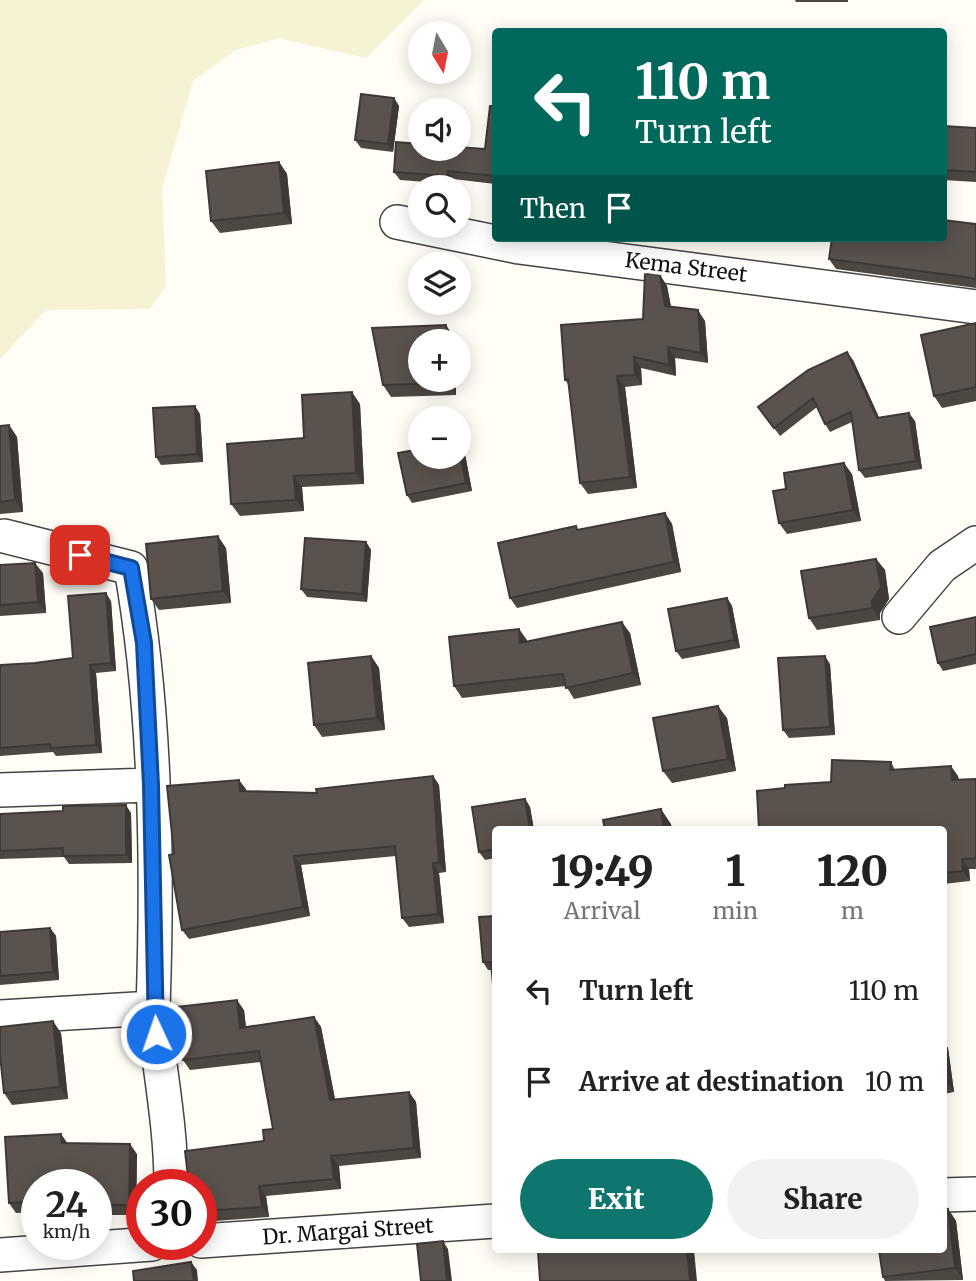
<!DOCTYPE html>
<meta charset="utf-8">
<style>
:root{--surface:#fff;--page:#f2f2f2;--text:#222;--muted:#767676;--accent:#0f766e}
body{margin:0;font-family:Merriweather,serif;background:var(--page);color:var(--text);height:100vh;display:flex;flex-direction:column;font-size:26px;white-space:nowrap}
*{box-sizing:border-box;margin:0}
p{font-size:23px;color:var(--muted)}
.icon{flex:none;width:38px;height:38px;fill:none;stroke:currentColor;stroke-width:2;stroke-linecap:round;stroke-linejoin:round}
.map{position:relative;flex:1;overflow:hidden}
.side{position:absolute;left:492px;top:826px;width:455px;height:427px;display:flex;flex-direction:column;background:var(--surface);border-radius:7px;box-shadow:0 4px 18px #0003}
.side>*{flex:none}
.banner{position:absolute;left:492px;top:28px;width:455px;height:214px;border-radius:7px;box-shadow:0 4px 18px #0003;background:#00695c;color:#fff;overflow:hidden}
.needle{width:46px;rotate:170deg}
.tools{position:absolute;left:408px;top:21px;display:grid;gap:14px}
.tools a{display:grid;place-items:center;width:63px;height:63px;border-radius:50%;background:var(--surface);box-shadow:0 4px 18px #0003;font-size:35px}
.speed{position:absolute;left:21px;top:1169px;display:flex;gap:14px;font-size:35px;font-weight:700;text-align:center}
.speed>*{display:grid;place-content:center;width:91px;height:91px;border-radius:50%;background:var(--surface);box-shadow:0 4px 18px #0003;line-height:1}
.speed small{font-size:18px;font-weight:400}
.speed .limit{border:10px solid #d22;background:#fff;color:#111}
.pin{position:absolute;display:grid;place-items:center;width:60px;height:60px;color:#fff;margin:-30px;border-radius:14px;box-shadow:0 4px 10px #0006}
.me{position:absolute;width:77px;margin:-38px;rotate:357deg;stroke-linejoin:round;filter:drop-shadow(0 0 5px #0008)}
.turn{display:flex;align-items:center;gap:24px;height:147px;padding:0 28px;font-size:32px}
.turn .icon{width:91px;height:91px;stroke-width:2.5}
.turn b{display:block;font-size:49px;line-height:60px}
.then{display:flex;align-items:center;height:66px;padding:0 28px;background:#0003;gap:14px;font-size:26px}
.eta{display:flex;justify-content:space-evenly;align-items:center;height:119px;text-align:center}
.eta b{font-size:42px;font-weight:800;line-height:49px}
.action{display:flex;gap:14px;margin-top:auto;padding:14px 28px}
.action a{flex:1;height:80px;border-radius:42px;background:var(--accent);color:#fff;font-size:28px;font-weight:800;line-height:80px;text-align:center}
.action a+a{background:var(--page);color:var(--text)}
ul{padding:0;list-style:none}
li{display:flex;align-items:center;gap:21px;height:91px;padding:0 28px}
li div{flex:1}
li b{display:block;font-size:26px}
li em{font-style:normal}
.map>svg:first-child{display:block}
.farmland{fill:#f6f3d4}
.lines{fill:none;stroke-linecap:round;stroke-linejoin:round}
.street-casing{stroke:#444;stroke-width:36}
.street{stroke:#fff;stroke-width:33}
.wall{fill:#4d4742}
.shaded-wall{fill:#3f3936}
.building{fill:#5a524d;stroke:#3f3936;stroke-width:2}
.route-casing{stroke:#114b97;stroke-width:18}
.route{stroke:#1a73e8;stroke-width:12}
.labels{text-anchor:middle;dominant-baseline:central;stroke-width:7;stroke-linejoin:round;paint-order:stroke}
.street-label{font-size:21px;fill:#111;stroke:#fff}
</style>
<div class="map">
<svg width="976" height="1281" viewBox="0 0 976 1281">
<rect width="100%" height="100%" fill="#fffdf5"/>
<!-- farmland -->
<path class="farmland" d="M0,0H424L366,58L279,38L236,50L193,81L162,189L166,286L150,309L46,310L0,359Z"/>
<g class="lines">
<!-- street casing -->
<g class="street-casing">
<path id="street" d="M397,222L519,247L976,307
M4,536L131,568C156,710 158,864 153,1008
M899,617L942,566L976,543
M0,790L151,785
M0,1017L153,1008C159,1068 171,1125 171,1185
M943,1195L976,1194
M201,1241L495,1221
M0,1255L152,1244"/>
</g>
<!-- street -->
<use href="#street" class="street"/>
</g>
<!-- wall -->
<path class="wall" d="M795,0H848V2H796Z
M394,98L399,106L393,152L361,148L355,140Z
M495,106V184L453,179V184L400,180L394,172L485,149Z
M943,126L976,128V182L943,180Z
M279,162L287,174L292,224L220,233L211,221Z
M976,224V288L836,269L829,259Z
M608,238H628L627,242Z
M660,275L667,286L671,307L705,321L708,363L675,358L676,376L641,368L642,385L625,387L637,488L588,494L580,483L569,385L565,380L643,319Z
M976,323V401L942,408L934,396Z
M454,337L420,380H456V395L391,397L383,385Z
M853,360L879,418L915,421L922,469L865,478L859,470L852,422L830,432L825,424L817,407L780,436L758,407Z
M360,404L364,484L302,487L304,511L240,516L231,504Z
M200,414L203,462L161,465L156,457Z
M9,425L17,437L23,512L0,514V426Z
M464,449L472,491L412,503L407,495Z
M852,474L861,521L787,534L779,523Z
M665,513L672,524L681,572L517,608L510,598L578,530Z
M366,542L371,550L367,602L307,597L301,589Z
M226,548L231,603L159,610L151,599Z
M876,559L885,570L889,599L880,613V620L817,630L809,618Z
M0,565L43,573L46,613L0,616Z
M727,598L732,606L740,648L682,659L676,651Z
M111,601L116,671L96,673L102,753L56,756L53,752L0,756V665L35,663L73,658Z
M976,617V664L943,671L938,663Z
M519,629L527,642L630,633L641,685L574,699L566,686L462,698L454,686Z
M371,656L379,668L385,730L322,737L314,725Z
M830,664L835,735L789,738L783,730Z
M727,718L736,771L672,783L663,771Z
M891,762L895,770L958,776L959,780L976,779V869H969L970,881L943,884V830L831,782Z
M433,776L439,785L446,872L439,873L444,923L409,927L402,918L396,856L301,865L310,916L189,939L182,930L174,854L246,789V791L317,793Z
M525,799L530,807L534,830H495V858L485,860L479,852L472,807Z
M63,811L131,813L132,863L69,864L64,857L0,859V814Z
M495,916L492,970H488L483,962Z
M50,928L56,936L59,980L0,985V932Z
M244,1010L246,1027L314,1017L321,1027L335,1099L409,1092L416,1102L421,1158L339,1166L341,1189L266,1196L269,1217L201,1222V1185L264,1141L273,1129L261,1062L190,1070L183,1060Z
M61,1033L68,1099L12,1105L4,1093Z
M943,1041L948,1048L954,1092L943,1094Z
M68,1143L137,1154L136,1215H96V1185H37V1212L16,1213L9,1203Z
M948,1209L956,1221L963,1280L885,1281L883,1277Z"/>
<!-- shaded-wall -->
<path class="shaded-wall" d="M394,98L399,106L393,152L388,144Z
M279,162L287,174L292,224L284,213Z
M448,171L453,179V184L447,176Z
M660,275L667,286L673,317L665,306Z
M698,310L705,321L708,363L701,353Z
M446,325L454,337L455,341H447Z
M668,347L675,358L676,376L669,365Z
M847,352L853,360L883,426L877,418Z
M634,357L641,368L642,385L635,375Z
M617,376L625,387L637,488L630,477Z
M448,380H456V395L448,383Z
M352,392L360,404L364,484L356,473Z
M195,406L200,414L203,462L197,454Z
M909,413L915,421L922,469L916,461Z
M9,425L17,437L23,512L15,500Z
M458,442L464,449L472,491L466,483Z
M844,463L852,474L861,521L853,510Z
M294,476L302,487L304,511L296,500Z
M665,513L672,524L681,572L674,562Z
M218,536L226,548L231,603L223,591Z
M366,542L371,550L367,602L362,594Z
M876,559L885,570L889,599L880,613V620L872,608Z
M35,563L43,573L46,613L38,602Z
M106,593L111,601L116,671L111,663Z
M727,598L732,606L740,648L734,640Z
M622,622L630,633L641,685L633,673Z
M519,629L527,640L529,655L520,643Z
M371,656L379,668L385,730L377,718Z
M825,656L830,664L835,735L830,727Z
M90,665L96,673L102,753L96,745Z
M718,706L727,718L736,771L728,759Z
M951,766L958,776L959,790L952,780Z
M433,776L439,785L446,872L439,863Z
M239,780L246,789L247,800L240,791Z
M525,799L530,807L534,830H530Z
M126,805L131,813L132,863L126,855Z
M661,809L671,824L672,830H664Z
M294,856L301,865L310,916L303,907Z
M962,859L969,869L970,881L963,871Z
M433,863L439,873L444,923L438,914Z
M50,928L56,936L59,980L53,972Z
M237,1000L244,1010L247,1039L240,1028Z
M314,1017L321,1027L337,1110L330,1100Z
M53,1021L61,1033L68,1099L60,1087Z
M943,1041L948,1048L954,1092L948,1084Z
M409,1092L416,1102L421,1158L414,1148Z
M61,1134L68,1144L62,1143Z
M130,1144L137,1154L136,1215L129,1205Z
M331,1156L339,1166L341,1189L334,1179Z
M259,1186L266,1196L269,1217L262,1207Z
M948,1209L956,1221L963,1280L955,1268Z
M443,1241L448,1249L452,1281H447Z
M687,1250H694L697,1281H690Z
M191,1262L197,1270L198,1281H194Z"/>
<!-- building -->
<path class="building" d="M361,94L394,98L388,144L355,140Z
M490,106H495V176L448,171L447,176L394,172L396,142L420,144V149H458V147L485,149Z
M943,126L976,128V172L943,170Z
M279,162L284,213L211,221L206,171Z
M943,220L976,224V280L972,278L829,259L832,238H943Z
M645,273L660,275L665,306L698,310L701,353L668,347L669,365L634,357L635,375L617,376L630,477L580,483L568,379L565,380L561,325L643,319Z
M976,323V387L934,396L921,335Z
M446,325L447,341H420V380H448V383L383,385L372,328Z
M847,352L877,418L909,413L916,461L859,470L851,412L825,424L813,398L774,428L758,407L808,370Z
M352,392L356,473L294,476L296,500L231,504L227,444L304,438L302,395Z
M195,406L197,454L156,457L153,408Z
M9,425L15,500L0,502V426Z
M458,444L466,483L407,495L398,453L420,449V457H458Z
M844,463L853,510L779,523L773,491L786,489L784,473Z
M665,513L674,562L510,598L498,543L576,526L577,530Z
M218,536L223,591L151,599L146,544Z
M305,538L366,542L362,594L301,589Z
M876,559L881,587L872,601V608L809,618L801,571Z
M35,563L38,602L0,605V565Z
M106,593L111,663L90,665L96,745L51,748L50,744L0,748V665L35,663L73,658L68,596Z
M727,598L734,640L676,651L668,609Z
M976,617V654L938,663L930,627Z
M622,622L633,673L566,688L563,674L454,686L449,637L519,629L520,643Z
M371,656L377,718L314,725L308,663Z
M825,656L830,727L783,730L778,658Z
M718,706L728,759L663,771L653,718Z
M832,760L891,762L890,770L951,766L952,780L976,779V858L962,859L963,871L943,873V830H759L757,791L785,788V785L831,782Z
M433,776L439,863H433L438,914L402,918L395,846L294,856L303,907L182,930L169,855L174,854L167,786L239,780L240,791L317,793L316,789Z
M525,799L530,830H495V849L479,852L472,807Z
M126,805V855L63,856V848L0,851V814L63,811V806Z
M661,809L664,830H605L603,820Z
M495,916V1007L491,962H483L479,917Z
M50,928L53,972L0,976V932Z
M237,1000L240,1028L314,1017L330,1100L409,1092L414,1148L331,1156L334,1179L259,1186L262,1207L201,1211V1185H189L185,1151L264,1141L263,1130L273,1129L259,1051L183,1060L177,1007Z
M53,1021L60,1087L4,1093L0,1055V1027Z
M943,1046L948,1084L943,1085Z
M61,1134L62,1143L130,1144L129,1205H96V1185H37V1201L9,1203L5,1137Z
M948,1209L955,1268L883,1277L879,1250H943V1210Z
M443,1241L447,1281H421L417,1244Z
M565,1250H687L690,1281H540L538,1251Z
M191,1262L194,1281H134L133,1271Z"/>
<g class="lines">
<!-- route casing -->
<g class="route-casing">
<path id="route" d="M80,555L131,568L144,643L151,785L156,1034"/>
</g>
<!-- route -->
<use href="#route" class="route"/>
</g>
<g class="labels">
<!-- street labels -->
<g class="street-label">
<text transform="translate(686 267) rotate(7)">Kema Street</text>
<text transform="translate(348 1231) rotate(-4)">Dr. Margai Street</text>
</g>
</g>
</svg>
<div class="tools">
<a><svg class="needle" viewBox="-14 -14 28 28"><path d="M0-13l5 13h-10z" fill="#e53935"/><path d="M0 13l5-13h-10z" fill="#767676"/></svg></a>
<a><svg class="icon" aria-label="sound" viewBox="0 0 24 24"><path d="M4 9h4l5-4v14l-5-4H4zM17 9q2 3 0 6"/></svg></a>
<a><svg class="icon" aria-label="search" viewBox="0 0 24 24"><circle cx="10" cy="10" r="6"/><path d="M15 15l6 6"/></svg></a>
<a><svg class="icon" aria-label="layers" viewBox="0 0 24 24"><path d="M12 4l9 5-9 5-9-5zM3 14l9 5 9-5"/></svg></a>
<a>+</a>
<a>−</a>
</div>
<div class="speed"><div>24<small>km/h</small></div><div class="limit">30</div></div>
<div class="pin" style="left:80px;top:555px;background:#d93025"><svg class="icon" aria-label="arrive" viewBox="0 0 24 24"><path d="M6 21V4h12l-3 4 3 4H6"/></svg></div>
<svg class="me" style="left:156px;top:1034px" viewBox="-20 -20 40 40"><circle r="17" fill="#1a73e8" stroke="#fff" stroke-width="3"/><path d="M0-11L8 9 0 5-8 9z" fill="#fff"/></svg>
<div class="banner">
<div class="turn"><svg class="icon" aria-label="left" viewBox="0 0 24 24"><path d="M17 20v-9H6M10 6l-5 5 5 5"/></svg><div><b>110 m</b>Turn left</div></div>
<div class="then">Then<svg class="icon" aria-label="arrive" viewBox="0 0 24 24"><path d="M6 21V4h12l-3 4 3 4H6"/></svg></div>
</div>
<section class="side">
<div class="eta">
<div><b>19:49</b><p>Arrival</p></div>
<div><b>1</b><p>min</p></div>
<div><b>120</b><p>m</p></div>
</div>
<ul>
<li><svg class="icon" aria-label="left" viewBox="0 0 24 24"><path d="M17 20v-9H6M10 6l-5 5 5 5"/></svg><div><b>Turn left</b></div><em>110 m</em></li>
<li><svg class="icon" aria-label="arrive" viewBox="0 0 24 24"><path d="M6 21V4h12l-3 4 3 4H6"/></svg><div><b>Arrive at destination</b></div><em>10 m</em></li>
</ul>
<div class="action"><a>Exit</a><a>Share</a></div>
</section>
</div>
